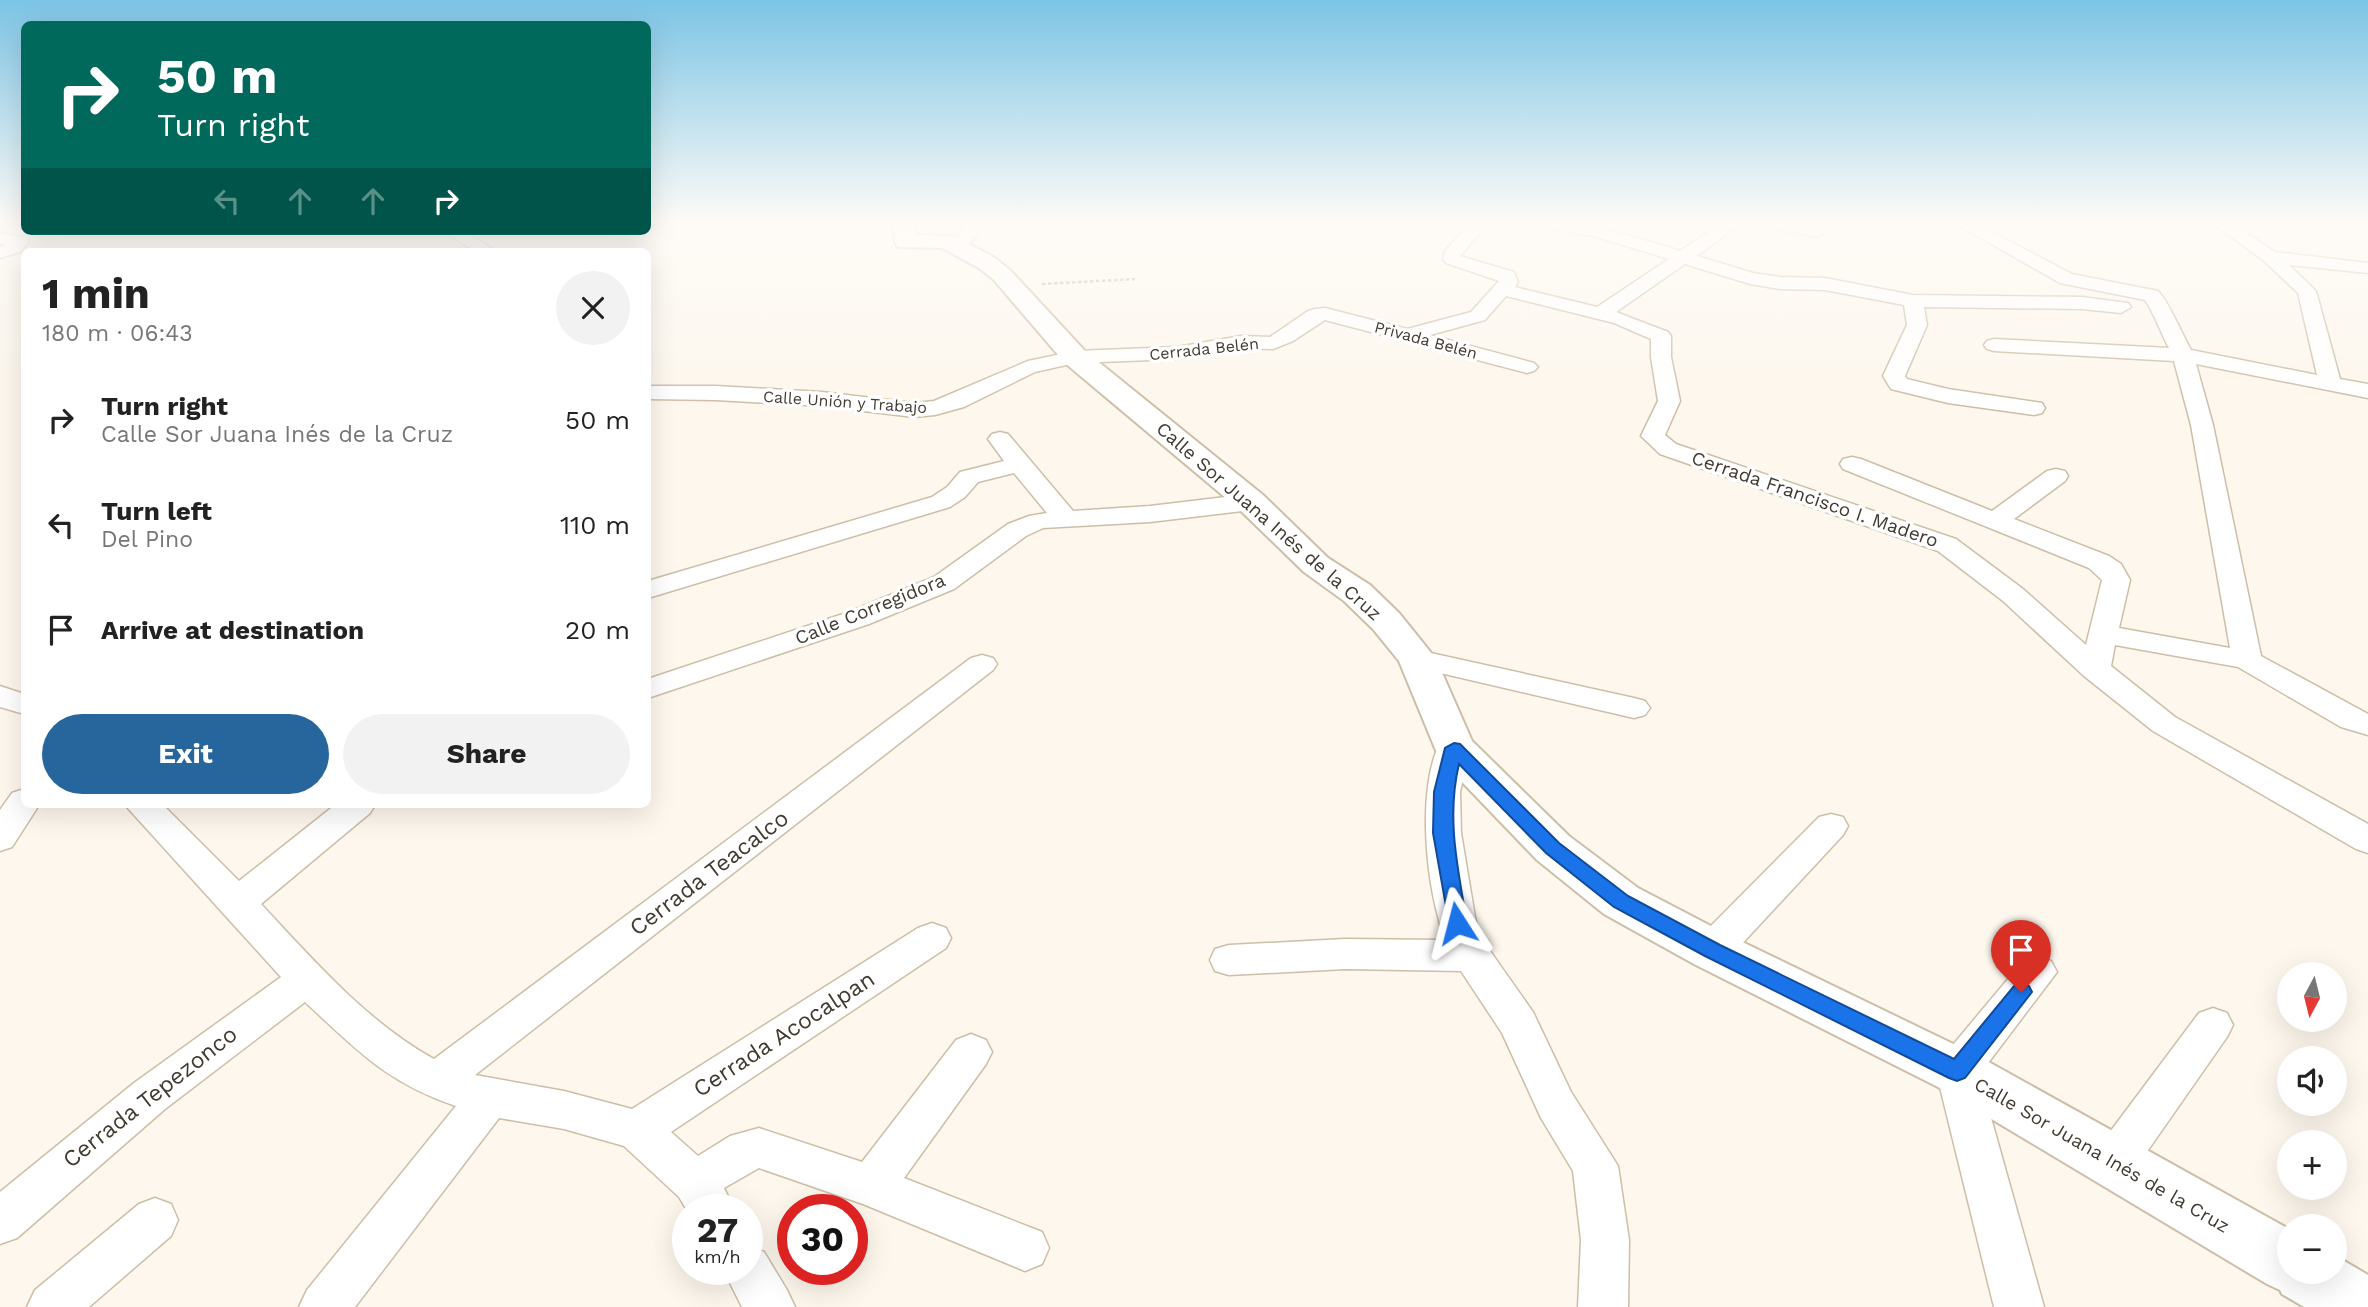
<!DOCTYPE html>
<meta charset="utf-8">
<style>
:root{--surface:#fff;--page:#f2f2f2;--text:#222;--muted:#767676;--accent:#27669c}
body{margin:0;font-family:"Work Sans",sans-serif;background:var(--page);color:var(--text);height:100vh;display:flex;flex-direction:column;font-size:26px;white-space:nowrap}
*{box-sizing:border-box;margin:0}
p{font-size:23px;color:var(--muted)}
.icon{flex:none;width:38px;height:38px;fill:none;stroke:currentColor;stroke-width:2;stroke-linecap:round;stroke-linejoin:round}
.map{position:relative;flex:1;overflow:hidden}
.panel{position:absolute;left:21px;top:248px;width:630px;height:560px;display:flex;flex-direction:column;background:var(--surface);border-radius:10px;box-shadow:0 7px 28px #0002}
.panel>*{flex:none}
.hud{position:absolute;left:21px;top:21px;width:630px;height:214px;border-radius:10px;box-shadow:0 7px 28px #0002;background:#00695c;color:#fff;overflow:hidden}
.needle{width:46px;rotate:187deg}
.fabs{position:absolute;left:2277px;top:962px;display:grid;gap:14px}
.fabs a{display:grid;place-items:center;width:70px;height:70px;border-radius:50%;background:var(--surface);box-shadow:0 7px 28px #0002;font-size:35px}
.speed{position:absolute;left:672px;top:1194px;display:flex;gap:14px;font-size:35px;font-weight:700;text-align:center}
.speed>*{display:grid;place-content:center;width:91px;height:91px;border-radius:50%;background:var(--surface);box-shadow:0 7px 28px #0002;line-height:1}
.speed small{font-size:18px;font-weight:400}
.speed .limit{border:10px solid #d22;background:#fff;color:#111}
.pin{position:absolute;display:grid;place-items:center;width:60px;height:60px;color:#fff;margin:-72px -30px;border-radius:50% 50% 50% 0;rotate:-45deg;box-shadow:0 0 7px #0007}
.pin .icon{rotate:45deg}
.me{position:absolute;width:77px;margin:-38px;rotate:351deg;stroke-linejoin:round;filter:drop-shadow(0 0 5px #0008)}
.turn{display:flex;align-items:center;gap:24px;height:147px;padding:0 21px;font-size:32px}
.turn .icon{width:91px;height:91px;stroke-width:2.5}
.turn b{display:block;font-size:49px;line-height:60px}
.lanes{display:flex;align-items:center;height:66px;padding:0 21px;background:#0003;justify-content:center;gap:35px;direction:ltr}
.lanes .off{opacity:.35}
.round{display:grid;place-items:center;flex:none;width:74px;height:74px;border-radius:37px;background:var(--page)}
.headline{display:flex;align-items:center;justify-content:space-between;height:119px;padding:0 21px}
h1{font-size:42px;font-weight:700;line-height:52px}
.button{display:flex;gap:14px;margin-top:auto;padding:14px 21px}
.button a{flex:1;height:80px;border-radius:42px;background:var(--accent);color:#fff;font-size:28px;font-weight:700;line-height:80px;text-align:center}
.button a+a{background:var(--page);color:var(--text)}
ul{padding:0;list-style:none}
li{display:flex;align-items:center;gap:21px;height:105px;padding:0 21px}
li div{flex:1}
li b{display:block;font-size:26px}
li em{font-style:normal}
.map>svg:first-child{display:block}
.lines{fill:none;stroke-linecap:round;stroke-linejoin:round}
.street-casing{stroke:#cdbea6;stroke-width:3}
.secondary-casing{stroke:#cdbea6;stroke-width:4}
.path{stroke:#bbb5ab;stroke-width:2.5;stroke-dasharray:3.5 2.5;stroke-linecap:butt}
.street{fill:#fff;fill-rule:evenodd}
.secondary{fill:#fff;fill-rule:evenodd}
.route{fill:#1a73e8;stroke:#114b97;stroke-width:2}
.labels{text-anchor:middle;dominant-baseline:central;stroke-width:7;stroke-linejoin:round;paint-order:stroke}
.far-street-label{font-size:16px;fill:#413a30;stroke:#fff}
.street-label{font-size:19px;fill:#413a30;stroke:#fff}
.near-street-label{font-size:23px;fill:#413a30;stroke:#fff}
</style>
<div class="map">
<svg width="2368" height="1307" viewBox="0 0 2368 1307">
<rect width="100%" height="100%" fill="#fdf7ed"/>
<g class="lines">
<!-- street casing -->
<g class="street-casing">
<path id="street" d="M969,221H985L965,251H953L950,247Z
M1473,221H1490L1460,256L1514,272L1518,282L1515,287L1597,307L1669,259L1597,237L1529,225L1527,221C1585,221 1626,234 1680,251L1725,221H1744L1697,256L1753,273L1780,277L1825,278L1913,295L2082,297L2128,303L2131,307L2121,313L2082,309L1924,307L1927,325L1905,376L1907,379L1948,389L2042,403L2045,408L2042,413L2034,415L1948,403L1891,389L1883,376L1907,325L1904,305L1825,290L1780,289L1750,284L1685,264L1616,312L1668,332L1671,336V357L1680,401L1665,435L1676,444L1956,539L2023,589L2086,645L2102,580L2089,568L1843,469L1840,464L1843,459L1852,457L1861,459L1992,511L2047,471L2056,469L2065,471L2068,476L2065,481L2014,519L2109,556L2121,564L2130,580L2119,628L2230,648L2191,425L2174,361L1994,351L1987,349L1984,345L1987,341L1994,339L2169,348C2161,333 2154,313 2145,300L2060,283L1951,221H1971L2072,274L2158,291C2169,302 2182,334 2191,350L2317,375L2298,293L2264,261L2210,221H2229L2275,252L2368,263V273L2289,265L2316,291L2340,379L2368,384V398L2196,364L2213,425L2261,656L2368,714V735L2341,727L2238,667L2115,645L2111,666L2175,717L2368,824V853L2356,849L2153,731L2084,676L2003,601L1938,551L1660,454L1641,436L1658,401L1651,357V339L1614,323L1506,296L1485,320L1430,335L1534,363L1538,367L1534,371L1527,373L1325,320L1293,341L1273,349L1241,348L1177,359L1075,363L1035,372L964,407L935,415L914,417L822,406L716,400L648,399V386H716L822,392L914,403L934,401L1028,361L1075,351L1177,347L1241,336L1270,337L1308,311L1315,309L1325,308L1407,329L1471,312L1499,281L1446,263L1443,259L1445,251Z
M1752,221H1786L1823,228L1826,232L1817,237L1754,225Z
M444,231H465L497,252H476Z
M0,233L26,238L29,242L20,252L0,258V247L7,245L0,243Z
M1000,432L1008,434L1073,511L1150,506L1251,494L1260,497L1264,502L1260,507L1251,510L1150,522L1043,528L1026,536L954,589L869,624L648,698V679L849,612L934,577L1008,524L1029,516L1047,513L1014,473L978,482L965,497L950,507L648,598V581L932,497L947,487L960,472L1004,461L988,439L992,434Z
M1417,650L1634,698L1645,701L1650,708L1645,715L1634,718L1406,665L1402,659L1406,653Z
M982,655L993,658L997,664L993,670L475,1075L564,1091L632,1109L918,928L932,923L946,928L951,938L946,948L671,1132L698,1156L730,1136L759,1128L862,1162L956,1040L971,1034L986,1040L992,1052L986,1064L904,1178L1042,1232L1049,1248L1042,1264L1025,1271L863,1204L759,1168L724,1188L734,1209H688V1212L679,1197L624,1146L564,1129L499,1118L355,1307H299L307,1290L456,1106C387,1083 357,1050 305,1002L165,1109L17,1238L0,1244V1192L134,1083L281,977L125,805H163L239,881L335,805H375L370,813L261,904C312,959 368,1023 434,1059L971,658Z
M0,686L24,694V714L0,707Z
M1454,737L1466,740L1470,748L1460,792L1461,833L1476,923L1488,948L1533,1012L1571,1092L1618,1166L1629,1240L1628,1307H1578L1581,1240L1573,1171L1541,1118L1502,1033L1461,971L1345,969L1229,975L1215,971L1210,960L1215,949L1229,945L1345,939L1446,940C1426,894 1415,784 1442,740Z
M24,789V805H39L12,847L0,851V810L12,793Z
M1831,814L1843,817L1848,826L1843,835L1726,961L1712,965L1698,961L1693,950L1698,939L1819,817Z
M2037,956L2051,961L2057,972L1979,1075L2044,1307H1994L1936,1071L1942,1058L2023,961Z
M2213,1008L2227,1013L2233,1025L2227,1037L2130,1176L2114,1182L2098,1176L2092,1162L2098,1148L2199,1013Z
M155,1198L171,1204L178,1220L171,1236L89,1307H27L35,1290L139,1204Z
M747,1246L764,1252L787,1290L795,1307H742L723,1269H747Z"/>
</g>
<!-- secondary casing -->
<g class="secondary-casing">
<path id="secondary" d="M893,221H915L916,235L954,236L995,258L1010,270L1085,351L1263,495L1328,558L1370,585L1399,613L1436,659L1472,741L1569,836L1638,888L1730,936L1976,1055L2289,1229V1272H2334V1255L2368,1275V1307H2304L2282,1294L2280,1290L2267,1284L1938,1087L1694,964L1604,914L1537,860L1439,758L1399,661L1373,629L1344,601L1304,572L1239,509L1065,363L994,280L979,268L942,248L898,247L895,242Z"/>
</g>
<!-- path -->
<path class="path" d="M752,228L792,221
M1042,284L1135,279"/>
<!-- street -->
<use href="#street" class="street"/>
<!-- secondary -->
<use href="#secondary" class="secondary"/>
</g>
<!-- sky -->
<linearGradient id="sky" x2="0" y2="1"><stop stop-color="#7cc4e5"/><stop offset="0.55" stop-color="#fefbf7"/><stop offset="1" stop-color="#fefbf7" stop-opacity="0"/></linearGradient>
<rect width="2368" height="404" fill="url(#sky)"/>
<!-- route -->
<path class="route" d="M1454,743L1460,744L1559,843L1628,896L1720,945L1954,1059L2014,986L2021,983L2029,986L2032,992L1965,1078L1957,1081L1949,1078L1705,956L1614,907L1546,853L1459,764C1446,818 1458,869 1467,923L1464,929L1457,931L1450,929L1433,833L1434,792L1445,748Z"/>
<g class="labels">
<!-- far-street labels -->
<g class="far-street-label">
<text transform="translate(1426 340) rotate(15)">Privada Belén</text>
<text transform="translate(1204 349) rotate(-6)">Cerrada Belén</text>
<text transform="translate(845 402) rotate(4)">Calle Unión y Trabajo</text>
</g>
<!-- street labels -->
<g class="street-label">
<text transform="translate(1815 499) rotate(19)">Cerrada Francisco I. Madero</text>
<text transform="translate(1269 521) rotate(41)">Calle Sor Juana Inés de la Cruz</text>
<text transform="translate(870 609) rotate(-22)">Calle Corregidora</text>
<text transform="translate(2102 1155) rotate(30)">Calle Sor Juana Inés de la Cruz</text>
</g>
<!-- near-street labels -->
<g class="near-street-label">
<text transform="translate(709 873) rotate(-37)">Cerrada Teacalco</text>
<text transform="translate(784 1034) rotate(-33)">Cerrada Acocalpan</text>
<text transform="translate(150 1097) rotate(-38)">Cerrada Tepezonco</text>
</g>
</g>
</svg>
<div class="fabs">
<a><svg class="needle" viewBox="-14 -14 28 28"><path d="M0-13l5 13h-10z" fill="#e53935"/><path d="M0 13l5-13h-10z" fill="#767676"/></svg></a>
<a><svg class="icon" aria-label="sound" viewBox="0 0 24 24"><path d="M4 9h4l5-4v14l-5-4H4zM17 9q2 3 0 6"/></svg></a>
<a>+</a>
<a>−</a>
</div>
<div class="speed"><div>27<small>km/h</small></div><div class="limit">30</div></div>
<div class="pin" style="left:2021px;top:992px;background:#d93025"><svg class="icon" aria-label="arrive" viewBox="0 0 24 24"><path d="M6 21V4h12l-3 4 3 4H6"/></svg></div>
<svg class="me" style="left:1457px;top:923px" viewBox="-20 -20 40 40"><path d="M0-17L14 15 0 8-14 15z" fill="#1a73e8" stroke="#fff" stroke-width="4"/></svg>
<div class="hud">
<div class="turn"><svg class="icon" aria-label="right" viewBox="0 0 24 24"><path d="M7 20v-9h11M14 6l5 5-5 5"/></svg><div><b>50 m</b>Turn right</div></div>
<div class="lanes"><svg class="icon off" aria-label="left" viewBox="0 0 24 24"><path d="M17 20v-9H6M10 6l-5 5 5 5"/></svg><svg class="icon off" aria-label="ahead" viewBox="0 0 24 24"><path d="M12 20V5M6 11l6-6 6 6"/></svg><svg class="icon off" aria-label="ahead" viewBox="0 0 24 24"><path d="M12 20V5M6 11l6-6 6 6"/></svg><svg class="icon" aria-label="right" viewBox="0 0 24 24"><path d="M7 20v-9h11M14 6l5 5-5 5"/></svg></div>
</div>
<section class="panel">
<div class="headline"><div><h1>1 min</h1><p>180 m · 06:43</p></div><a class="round"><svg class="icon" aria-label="close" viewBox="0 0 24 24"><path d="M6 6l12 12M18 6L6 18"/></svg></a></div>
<ul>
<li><svg class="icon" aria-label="right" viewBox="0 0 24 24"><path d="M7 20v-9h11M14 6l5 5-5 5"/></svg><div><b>Turn right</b><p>Calle Sor Juana Inés de la Cruz</p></div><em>50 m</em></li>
<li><svg class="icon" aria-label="left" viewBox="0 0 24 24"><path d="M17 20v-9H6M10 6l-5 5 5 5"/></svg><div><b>Turn left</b><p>Del Pino</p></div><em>110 m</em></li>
<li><svg class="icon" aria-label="arrive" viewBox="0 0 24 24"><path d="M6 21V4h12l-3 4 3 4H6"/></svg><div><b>Arrive at destination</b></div><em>20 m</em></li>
</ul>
<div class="button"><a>Exit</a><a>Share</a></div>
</section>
</div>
